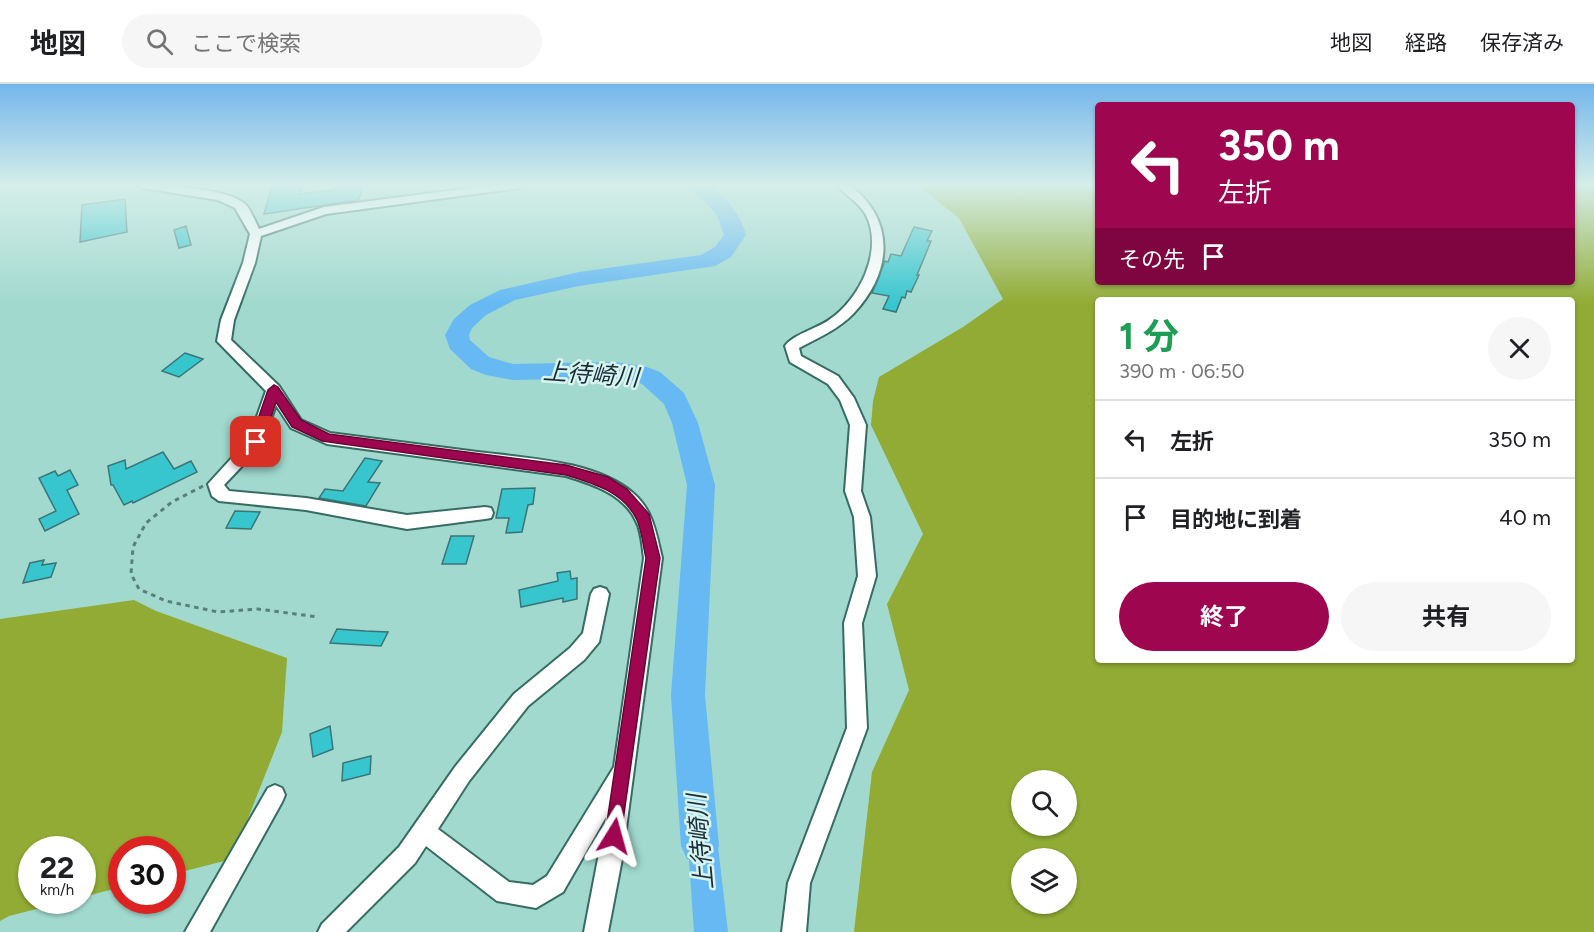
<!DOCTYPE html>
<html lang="ja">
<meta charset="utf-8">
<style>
:root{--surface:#fff;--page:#f6f6f6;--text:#202124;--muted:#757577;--line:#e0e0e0;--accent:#9e0750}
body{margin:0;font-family:Figtree,"Noto Sans JP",sans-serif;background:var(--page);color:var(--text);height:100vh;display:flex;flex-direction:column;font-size:22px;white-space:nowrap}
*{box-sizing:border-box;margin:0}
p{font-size:20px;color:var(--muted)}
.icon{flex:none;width:33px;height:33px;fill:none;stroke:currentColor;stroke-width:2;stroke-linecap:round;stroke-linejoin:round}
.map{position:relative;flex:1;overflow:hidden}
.details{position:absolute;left:1095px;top:213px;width:480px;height:366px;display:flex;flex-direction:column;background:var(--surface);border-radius:6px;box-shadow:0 2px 4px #0004}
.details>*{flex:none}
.hud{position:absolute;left:1095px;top:18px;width:480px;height:183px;border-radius:6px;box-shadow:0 2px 4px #0004;background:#9e0750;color:#fff;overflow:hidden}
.controls{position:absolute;left:1011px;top:686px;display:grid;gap:12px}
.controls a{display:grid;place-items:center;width:66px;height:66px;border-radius:50%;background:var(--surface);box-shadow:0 2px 4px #0004;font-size:30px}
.speed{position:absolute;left:18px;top:752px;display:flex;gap:12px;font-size:30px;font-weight:700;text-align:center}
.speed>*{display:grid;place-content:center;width:78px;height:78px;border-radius:50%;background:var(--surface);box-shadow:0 2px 4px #0004;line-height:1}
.speed small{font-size:15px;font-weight:400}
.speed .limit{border:9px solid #d22;background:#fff;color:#111}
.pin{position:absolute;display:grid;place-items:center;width:51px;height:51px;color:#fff;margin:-26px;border-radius:12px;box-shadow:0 3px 9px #0006}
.me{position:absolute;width:66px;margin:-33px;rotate:8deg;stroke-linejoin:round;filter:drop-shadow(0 0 4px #0008)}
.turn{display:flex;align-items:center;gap:21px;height:126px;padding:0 24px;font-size:27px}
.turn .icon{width:78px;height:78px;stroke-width:2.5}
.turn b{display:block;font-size:42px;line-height:51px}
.then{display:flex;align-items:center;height:57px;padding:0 24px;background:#0003;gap:12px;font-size:22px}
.round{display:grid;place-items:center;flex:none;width:63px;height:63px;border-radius:32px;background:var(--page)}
.headline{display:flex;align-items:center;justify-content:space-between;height:102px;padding:0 24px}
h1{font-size:36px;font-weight:700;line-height:45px;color:#1e9e55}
.action{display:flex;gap:12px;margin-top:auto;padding:12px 24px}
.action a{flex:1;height:69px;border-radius:36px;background:var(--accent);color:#fff;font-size:24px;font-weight:700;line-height:69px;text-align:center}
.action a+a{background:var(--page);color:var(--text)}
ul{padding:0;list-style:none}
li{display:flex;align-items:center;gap:18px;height:78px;padding:0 24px;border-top:2px solid var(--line)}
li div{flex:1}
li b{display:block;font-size:22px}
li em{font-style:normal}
header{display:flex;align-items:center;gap:36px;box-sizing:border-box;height:84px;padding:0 30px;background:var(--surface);border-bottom:2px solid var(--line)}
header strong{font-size:28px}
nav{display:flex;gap:33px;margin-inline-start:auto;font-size:21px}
.search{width:420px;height:54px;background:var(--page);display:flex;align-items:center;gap:15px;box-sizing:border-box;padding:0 21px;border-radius:33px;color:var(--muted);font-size:22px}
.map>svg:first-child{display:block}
.forest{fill:#91ab34;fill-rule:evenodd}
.water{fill:#66b9f3}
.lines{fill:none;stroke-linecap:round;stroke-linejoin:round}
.river{fill:#66b9f3;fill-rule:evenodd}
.building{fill:#37c6ce;stroke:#3b7477;stroke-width:1.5}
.minor-casing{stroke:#366c62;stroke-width:4}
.path{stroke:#598079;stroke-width:3;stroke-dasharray:4.5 4.5;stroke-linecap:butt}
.minor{fill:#fff;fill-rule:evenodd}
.route{fill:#9e0750;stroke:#670534;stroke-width:1.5}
.labels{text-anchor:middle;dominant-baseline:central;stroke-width:5;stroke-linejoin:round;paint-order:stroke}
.water-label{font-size:24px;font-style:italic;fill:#1a2c3a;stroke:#d8f4ee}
</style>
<header>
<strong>地図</strong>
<div class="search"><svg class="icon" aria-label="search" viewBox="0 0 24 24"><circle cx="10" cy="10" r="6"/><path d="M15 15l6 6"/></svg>ここで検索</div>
<nav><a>地図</a><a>経路</a><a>保存済み</a></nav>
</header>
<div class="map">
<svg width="1594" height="848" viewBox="0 0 1594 848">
<rect width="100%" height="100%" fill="#a1d9ce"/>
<!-- forest -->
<path class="forest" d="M917,101H1098V198H1572V101H1594V848H854L872,688L909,606L887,520L923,450L871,341L873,317L879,293L963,243L1003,215L959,134ZM1098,216H1572V576H1098ZM1022,696H1066V741H1022ZM1022,774H1066V819H1022Z
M134,516L156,527L287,574L282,648L232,775L173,790L172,765H122L121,803L83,813L82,765H32V816H72L9,832L0,837V535Z"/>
<!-- water -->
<path class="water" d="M685,718L715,737L728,848H694Z"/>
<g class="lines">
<!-- river -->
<path class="river" d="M688,101H710C727,115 741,130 746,151L731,173L715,182L579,202L515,216L486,231L472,244L469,251L470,256L489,273L513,280L615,278L647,283L660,288L684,309L698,339L715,401L705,611L719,762L713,775L700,781L687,775L681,762L671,611L687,401L672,339L664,320L642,300L634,297L615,294L513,296L486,291L471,285L450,265L445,251L454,235L470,221L500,206L579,188L701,171L715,163L724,151L717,131Z"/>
</g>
<!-- building -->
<path class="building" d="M302,101L300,110L333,106V103L361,101L360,112L358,116L264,130L272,102Z
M125,115L127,148L80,158L82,121Z
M186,142L191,161L179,164L174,146Z
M914,143L932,147L927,157H931L917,191H919L911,208L907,207L905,214L902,213L896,228L883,225L889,212L872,209L885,177L888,178L891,170L901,172Z
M185,269L203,275L179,293L162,287Z
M163,368L174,385L191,377L197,388L133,419L132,417L124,421L113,401H111L108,382L125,376L126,385Z
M365,374L382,377L368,398L380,399L366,422L319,414L325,405L343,407Z
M70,386L78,401L67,406L79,430L45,447L39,435L56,427L39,394L55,387L58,392Z
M535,404L533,420L528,421L522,448L506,449L509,434H496L502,405Z
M235,427L260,428L251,445L226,444Z
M451,452H474L466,480H442Z
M44,476L42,481L56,479L51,493L23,499L30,479Z
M570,487L571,495L577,494V515L563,518V514L521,523L519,506L558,497L557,489Z
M337,545L365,547L388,548L381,562L330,559Z
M330,642L333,665L313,673L310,650Z
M371,672L370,690L342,697L343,679Z"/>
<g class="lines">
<!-- minor casing -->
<g class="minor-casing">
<path id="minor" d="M137,101C161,101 228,104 245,120C251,126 255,137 259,145L324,123L494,101H526L520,104L326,130L261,152L255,179L234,236L231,256L279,302L301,336L330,349C376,355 423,361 470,367C520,374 593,375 633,409C653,426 656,449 662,474L622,775L608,848H584L606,733L563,808L536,824L497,817L426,762L415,779L346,848H318L322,840L399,763L455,683L514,610L570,564L583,549L591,510L594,505L600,503L606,505L609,510L599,558L584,576L528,622L469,697L438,745L509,798L533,801L547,792L614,683L644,474C642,462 642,448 636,437C624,410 592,400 566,392L327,360L291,344L276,321L261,362L224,401L229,407L306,414L407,431L485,423L491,424L493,429L491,434L485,435L407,445L306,426L219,417L212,412L208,400L249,355L266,307L217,257L221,236L243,179L250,150L235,124L218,116L143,104Z
M837,101H850C896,137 892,188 854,229C839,245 818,254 799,264L801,272L838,292L854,314L866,341L861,407L870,433L876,492L862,539L867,644L810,799L806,848H782L788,799L847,644L844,539L858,492L854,433L845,407L850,341L840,316L828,300L790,278L785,262C794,250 816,245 829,236C859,216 884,167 866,131C859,118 846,112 837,101Z
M275,701L282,704L285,711L282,718L210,848H185L268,704Z"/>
</g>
<!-- path -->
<path class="path" d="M203,402L172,418L146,439L133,463L131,490L139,505L166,517L218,528L258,525L318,533"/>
<!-- minor -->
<use href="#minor" class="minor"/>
</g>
<!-- sky -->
<linearGradient id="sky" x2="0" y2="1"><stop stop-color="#74b6ec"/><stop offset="0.46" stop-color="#d5eee9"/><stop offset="1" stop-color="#d5eee9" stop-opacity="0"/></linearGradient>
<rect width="1594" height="220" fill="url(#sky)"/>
<!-- route -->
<path class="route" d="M274,301L278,303L301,336L329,350L566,381L608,393L627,405L649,430L660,474L620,758L614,761L608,758L605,752L646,474C643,462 642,447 637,436C624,408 593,399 566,391L322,357L292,343L276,318L263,358L256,363L252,362L250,358L268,306Z"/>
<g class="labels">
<!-- water labels -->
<g class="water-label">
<text transform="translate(591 290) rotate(4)">上待崎川</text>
<text transform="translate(700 758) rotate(-95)">上待崎川</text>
</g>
</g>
</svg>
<div class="controls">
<a><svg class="icon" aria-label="search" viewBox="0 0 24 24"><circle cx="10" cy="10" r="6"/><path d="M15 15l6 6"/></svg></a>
<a><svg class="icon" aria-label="layers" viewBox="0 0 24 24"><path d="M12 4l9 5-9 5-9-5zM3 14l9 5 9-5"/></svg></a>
</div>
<div class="speed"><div>22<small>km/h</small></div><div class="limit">30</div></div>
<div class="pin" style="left:256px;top:358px;background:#d93025"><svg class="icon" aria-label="arrive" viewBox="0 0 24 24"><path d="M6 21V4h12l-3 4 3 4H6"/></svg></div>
<svg class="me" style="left:614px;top:752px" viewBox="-20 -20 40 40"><path d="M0-17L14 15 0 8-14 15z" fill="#9e0750" stroke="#fff" stroke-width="4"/></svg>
<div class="hud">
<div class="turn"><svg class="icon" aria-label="left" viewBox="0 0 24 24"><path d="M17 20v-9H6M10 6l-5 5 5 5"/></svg><div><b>350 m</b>左折</div></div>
<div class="then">その先<svg class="icon" aria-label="arrive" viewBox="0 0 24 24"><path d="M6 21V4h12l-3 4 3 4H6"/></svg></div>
</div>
<section class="details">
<div class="headline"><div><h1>1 分</h1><p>390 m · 06:50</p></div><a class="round"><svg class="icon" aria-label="close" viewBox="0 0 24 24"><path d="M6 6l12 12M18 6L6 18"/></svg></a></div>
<ul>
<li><svg class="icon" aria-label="left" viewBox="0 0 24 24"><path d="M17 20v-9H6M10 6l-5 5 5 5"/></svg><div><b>左折</b></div><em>350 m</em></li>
<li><svg class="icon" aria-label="arrive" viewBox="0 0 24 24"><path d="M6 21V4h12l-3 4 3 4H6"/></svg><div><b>目的地に到着</b></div><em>40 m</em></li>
</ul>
<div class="action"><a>終了</a><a>共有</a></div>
</section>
</div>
